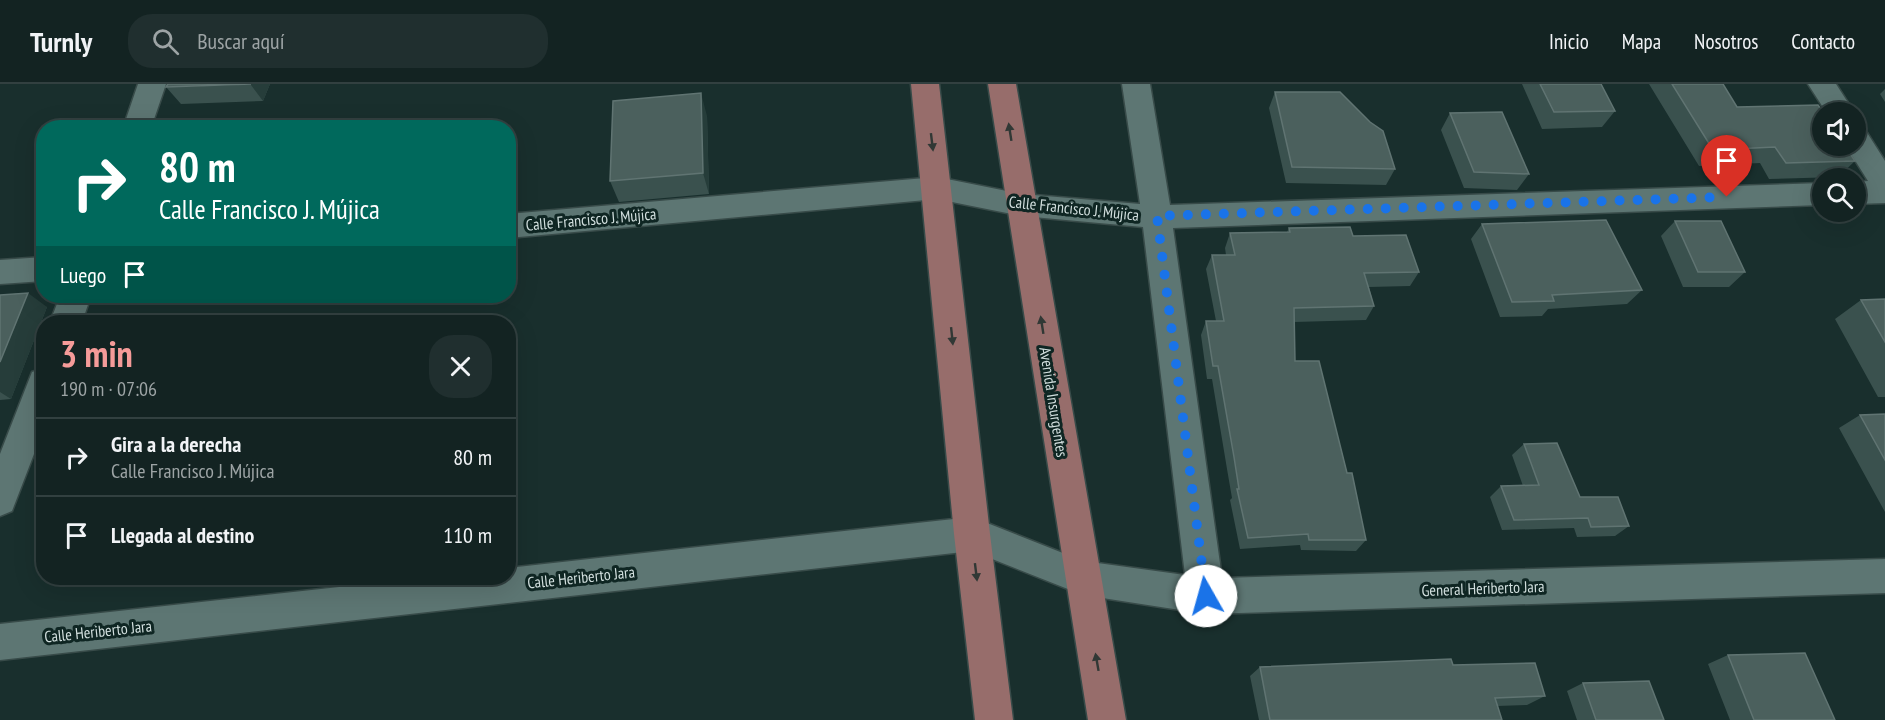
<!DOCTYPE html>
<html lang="es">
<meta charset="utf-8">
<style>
:root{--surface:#132322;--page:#202f2f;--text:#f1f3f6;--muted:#9da4a5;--line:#324040;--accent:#f59b99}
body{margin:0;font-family:"PT Sans Narrow",sans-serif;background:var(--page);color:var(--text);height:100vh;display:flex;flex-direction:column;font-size:22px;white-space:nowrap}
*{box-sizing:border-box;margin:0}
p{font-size:20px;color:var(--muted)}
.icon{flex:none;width:33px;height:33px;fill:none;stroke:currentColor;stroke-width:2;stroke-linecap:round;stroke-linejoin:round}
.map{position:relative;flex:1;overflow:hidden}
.panel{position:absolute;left:36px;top:231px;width:480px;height:270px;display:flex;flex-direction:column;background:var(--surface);border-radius:24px;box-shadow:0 6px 24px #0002,0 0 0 2px var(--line)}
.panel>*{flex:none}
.guide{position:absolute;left:36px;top:36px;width:480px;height:183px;border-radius:24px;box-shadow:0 6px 24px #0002,0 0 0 2px var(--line);background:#00695c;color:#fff;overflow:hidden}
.buttons{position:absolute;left:1812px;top:18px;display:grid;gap:12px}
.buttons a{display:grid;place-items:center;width:54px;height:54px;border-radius:50%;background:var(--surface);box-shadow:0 6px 24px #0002,0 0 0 2px var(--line);font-size:30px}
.pin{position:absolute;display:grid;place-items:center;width:51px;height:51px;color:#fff;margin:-62px -26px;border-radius:50% 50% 50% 0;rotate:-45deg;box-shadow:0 0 6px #0007}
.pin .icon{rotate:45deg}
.me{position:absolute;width:66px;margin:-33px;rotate:353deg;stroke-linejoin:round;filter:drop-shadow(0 0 4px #0008)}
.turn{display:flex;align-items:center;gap:21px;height:126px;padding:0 24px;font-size:27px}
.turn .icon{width:78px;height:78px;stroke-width:2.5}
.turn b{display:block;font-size:42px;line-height:51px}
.then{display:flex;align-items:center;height:57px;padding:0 24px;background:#0003;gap:12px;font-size:22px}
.round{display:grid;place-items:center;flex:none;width:63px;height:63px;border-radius:24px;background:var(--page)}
.overview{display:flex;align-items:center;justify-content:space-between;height:102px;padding:0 24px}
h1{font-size:36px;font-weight:600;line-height:45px;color:var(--accent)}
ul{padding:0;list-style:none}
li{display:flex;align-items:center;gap:18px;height:78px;padding:0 24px;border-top:2px solid var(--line)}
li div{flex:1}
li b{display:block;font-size:22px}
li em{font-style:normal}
header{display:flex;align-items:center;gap:36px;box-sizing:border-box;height:84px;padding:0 30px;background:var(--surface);border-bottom:2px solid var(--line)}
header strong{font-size:28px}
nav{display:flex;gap:33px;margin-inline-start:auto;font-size:21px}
.search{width:420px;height:54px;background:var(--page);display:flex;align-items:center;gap:15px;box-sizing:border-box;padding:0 21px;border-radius:24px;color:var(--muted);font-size:22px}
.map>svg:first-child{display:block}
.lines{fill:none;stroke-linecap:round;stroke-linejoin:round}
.minor-casing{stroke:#384b49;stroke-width:3}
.primary-casing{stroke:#384b49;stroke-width:3}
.minor{fill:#5d7673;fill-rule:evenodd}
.primary{fill:#976d6b;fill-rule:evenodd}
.wall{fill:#3a514e}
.shaded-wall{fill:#263d3a}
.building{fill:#4b605d;stroke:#607472;stroke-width:1.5}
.oneway{fill:#313835}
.route{stroke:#1a73e8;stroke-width:10;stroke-dasharray:0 18}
.labels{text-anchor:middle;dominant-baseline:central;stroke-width:6;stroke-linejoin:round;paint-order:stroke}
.street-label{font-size:16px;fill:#d2dfde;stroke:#0f2623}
</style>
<header>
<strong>Turnly</strong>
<div class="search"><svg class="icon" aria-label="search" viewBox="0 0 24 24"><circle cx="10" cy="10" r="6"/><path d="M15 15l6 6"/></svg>Buscar aquí</div>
<nav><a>Inicio</a><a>Mapa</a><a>Nosotros</a><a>Contacto</a></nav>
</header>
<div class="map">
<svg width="1885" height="636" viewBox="0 0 1885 636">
<rect width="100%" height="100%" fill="#192f2d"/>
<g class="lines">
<!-- minor casing -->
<g class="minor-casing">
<path id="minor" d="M138,0H166L151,44H123Z
M1122,0H1150L1170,121L1822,99V121L1173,144L1222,494L1885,475V509L1206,530L1083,511L972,467L0,576V540L422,494H508V484L972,433L1083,477L1185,491L1143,143L1022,132L937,115L508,154V130L937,93L1022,110L1140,120Z
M1808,0H1836L1854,28H1826Z
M1856,44L1866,47L1885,77V119L1856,120V98L1868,97L1846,62H1856Z
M44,173V197L0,200V176Z
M60,212H91L82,238H50Z
M44,284V344L12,427L0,432V370L32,288Z"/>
</g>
<!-- primary casing -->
<g class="primary-casing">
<path id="primary" d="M911,0H939L990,450L1013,636H975L954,450Z
M988,0H1016L1126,636H1088Z"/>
</g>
<!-- minor -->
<use href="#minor" class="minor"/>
<!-- primary -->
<use href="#primary" class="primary"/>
</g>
<!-- wall -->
<path class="wall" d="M270,0L263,17L181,20L166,3Z
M1522,0H1601L1615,27L1602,43L1542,45Z
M1649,0H1723L1737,23L1855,77L1838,93L1769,95L1760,79L1699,82Z
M1885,5V18L1880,10Z
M1275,8L1395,85L1386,101L1286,99L1269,24Z
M1450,29L1529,90L1517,106L1464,104L1441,46Z
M707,32L709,110L619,118L610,97Z
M1675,137L1745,188L1729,203H1683L1661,152Z
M1482,140L1642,206L1627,220L1548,225L1542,232L1500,233L1471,155Z
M1289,144L1353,152L1419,188L1410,202L1369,203L1374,222L1366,236L1294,238L1295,277L1347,389L1366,456L1356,467L1301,466L1300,461L1240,465L1230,416L1232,414L1227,385L1212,295H1207L1201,251L1206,237H1216L1206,185L1212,171H1226L1225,164L1230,149L1287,148Z
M0,211L47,223L11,315L0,316Z
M1885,215V313H1878L1835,235L1861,216Z
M1885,330V428L1839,344L1860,331Z
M1524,360L1580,413L1629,442L1615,452L1577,453L1574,444L1502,446L1490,413L1501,402H1523L1512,371Z
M1728,571L1835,636H1730L1708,580Z
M1453,581L1545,612L1527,621L1497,622L1502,636H1259L1250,592L1260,583Z
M1583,599L1664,636H1577L1567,607Z"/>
<!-- shaded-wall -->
<path class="shaded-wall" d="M251,0H270L263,17L251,1Z
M701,9L707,32L709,110L703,89Z
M28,209L47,223L11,315L0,308V278Z"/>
<!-- building -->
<path class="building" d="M168,0H251L166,3Z
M1540,0H1601L1615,27L1554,28Z
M1672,0H1723L1737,23L1818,21L1823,28H1822V62H1845L1855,77L1786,79L1775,63L1713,66Z
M1275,8H1340L1370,38L1383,47L1395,85L1292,83Z
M701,9L703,89L610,97L613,17Z
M1502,28L1529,90L1474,88L1450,29Z
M1606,136L1642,206L1552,211L1554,217L1512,218L1482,140Z
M1675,137H1721L1745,188H1698Z
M1350,143L1353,152L1406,151L1419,188L1364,189L1374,222L1294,224L1295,277H1319L1347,389H1352L1366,456H1309L1308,450L1248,454L1237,405H1239L1234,373L1218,282H1213L1206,237H1224L1212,171H1235L1230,149L1290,148L1289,144Z
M28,209L0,278V211Z
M1885,215V258L1861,216Z
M1885,330V376L1860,331Z
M1557,359L1580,413H1618L1629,442L1591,443L1588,434L1514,436L1501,402L1539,401L1524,360Z
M1805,569L1835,636H1754L1728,571Z
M1451,575L1453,581L1535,579L1545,612L1495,614L1502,636H1270L1260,583Z
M1649,597L1664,636H1596L1583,599Z"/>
<!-- one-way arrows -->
<defs><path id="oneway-solid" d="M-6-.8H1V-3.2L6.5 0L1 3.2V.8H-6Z" transform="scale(1.5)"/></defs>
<g class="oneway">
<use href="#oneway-solid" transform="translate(1010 48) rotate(-99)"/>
<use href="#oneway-solid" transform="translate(932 58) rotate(83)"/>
<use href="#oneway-solid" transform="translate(1042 241) rotate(-99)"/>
<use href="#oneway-solid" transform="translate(952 252) rotate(84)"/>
<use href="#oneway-solid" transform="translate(976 488) rotate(83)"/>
<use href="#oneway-solid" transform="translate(1097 578) rotate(-100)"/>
</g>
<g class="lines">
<!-- route -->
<path class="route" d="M1206,512L1157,132L1727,113"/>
</g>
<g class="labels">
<!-- street labels -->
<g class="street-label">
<text transform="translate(1074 124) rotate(6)">Calle Francisco J. Mújica</text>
<text transform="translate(591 135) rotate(-5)">Calle Francisco J. Mújica</text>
<text transform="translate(1054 318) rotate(81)">Avenida Insurgentes</text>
<text transform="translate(581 493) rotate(-6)">Calle Heriberto Jara</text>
<text transform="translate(1483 504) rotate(-2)">General Heriberto Jara</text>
<text transform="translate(98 547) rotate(-6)">Calle Heriberto Jara</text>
</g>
</g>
</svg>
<div class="buttons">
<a><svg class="icon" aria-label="sound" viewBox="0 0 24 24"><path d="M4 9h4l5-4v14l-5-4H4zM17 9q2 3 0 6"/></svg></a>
<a><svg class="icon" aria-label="search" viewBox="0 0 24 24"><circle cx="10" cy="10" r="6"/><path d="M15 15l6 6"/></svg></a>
</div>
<div class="pin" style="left:1727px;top:113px;background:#d93025"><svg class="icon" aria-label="arrive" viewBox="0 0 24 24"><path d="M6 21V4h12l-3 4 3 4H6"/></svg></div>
<svg class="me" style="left:1206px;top:512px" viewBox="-20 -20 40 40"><circle r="19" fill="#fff"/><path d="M0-13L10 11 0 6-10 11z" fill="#1a73e8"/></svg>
<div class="guide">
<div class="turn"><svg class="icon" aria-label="right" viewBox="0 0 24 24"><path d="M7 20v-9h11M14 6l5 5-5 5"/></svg><div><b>80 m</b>Calle Francisco J. Mújica</div></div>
<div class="then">Luego<svg class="icon" aria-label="arrive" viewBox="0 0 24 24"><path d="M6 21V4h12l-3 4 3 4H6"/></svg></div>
</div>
<section class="panel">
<div class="overview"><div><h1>3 min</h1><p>190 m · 07:06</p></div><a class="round"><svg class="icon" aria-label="close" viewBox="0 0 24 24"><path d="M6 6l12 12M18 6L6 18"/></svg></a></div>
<ul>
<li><svg class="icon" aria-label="right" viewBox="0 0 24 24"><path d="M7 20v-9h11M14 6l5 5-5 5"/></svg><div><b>Gira a la derecha</b><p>Calle Francisco J. Mújica</p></div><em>80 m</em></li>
<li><svg class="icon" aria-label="arrive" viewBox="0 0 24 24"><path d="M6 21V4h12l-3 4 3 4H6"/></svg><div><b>Llegada al destino</b></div><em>110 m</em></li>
</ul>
</section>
</div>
